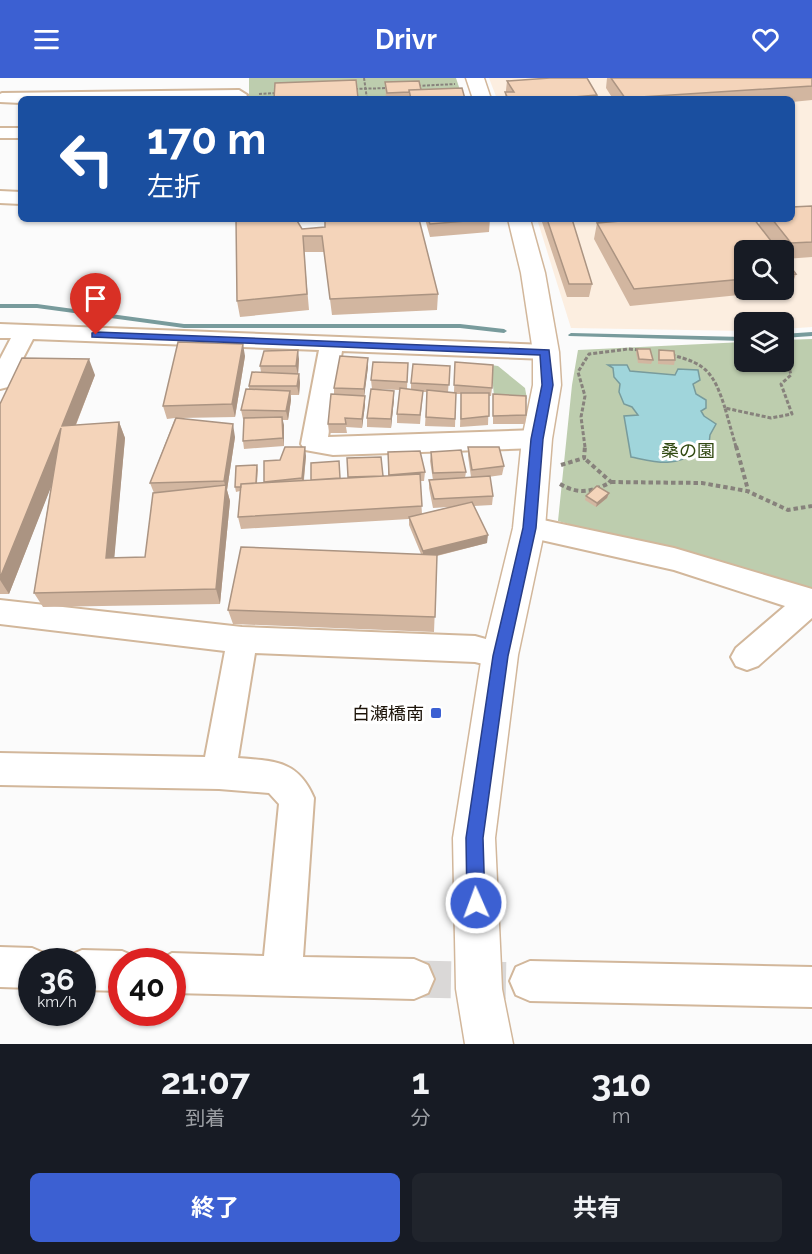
<!DOCTYPE html>
<html lang="ja">
<meta charset="utf-8">
<style>
:root{--surface:#171b24;--page:#20242c;--text:#f1f3f6;--muted:#9ea1a6;--accent:#3c60d2}
body{margin:0;font-family:Raleway,"Noto Sans JP",sans-serif;background:var(--page);color:var(--text);height:100vh;display:flex;flex-direction:column;font-size:22px;white-space:nowrap}
*{box-sizing:border-box;margin:0}
p{font-size:20px;color:var(--muted)}
.icon{flex:none;width:33px;height:33px;fill:none;stroke:currentColor;stroke-width:2;stroke-linecap:round;stroke-linejoin:round}
.map{position:relative;height:966px;overflow:hidden}
.panel{display:flex;flex-direction:column;background:var(--surface);flex:1}
.panel>*{flex:none}
.banner{position:absolute;left:18px;top:18px;width:777px;height:126px;border-radius:9px;box-shadow:0 2px 4px #0004;background:#1a4fa0;color:#fff;overflow:hidden}
.controls{position:absolute;left:734px;top:162px;display:grid;gap:12px}
.controls a{display:grid;place-items:center;width:60px;height:60px;border-radius:9px;background:var(--surface);box-shadow:0 2px 4px #0004;font-size:30px}
.speed{position:absolute;left:18px;top:870px;display:flex;gap:12px;font-size:30px;font-weight:700;text-align:center}
.speed>*{display:grid;place-content:center;width:78px;height:78px;border-radius:50%;background:var(--surface);box-shadow:0 2px 4px #0004;line-height:1}
.speed small{font-size:15px;font-weight:400}
.speed .limit{border:9px solid #d22;background:#fff;color:#111}
.pin{position:absolute;display:grid;place-items:center;width:51px;height:51px;color:#fff;margin:-62px -26px;border-radius:50% 50% 50% 0;rotate:-45deg;box-shadow:0 0 6px #0007}
.pin .icon{rotate:45deg}
.me{position:absolute;width:66px;margin:-33px;rotate:358deg;stroke-linejoin:round;filter:drop-shadow(0 0 4px #0008)}
.turn{display:flex;align-items:center;gap:21px;height:126px;padding:0 30px;font-size:27px}
.turn .icon{width:78px;height:78px;stroke-width:2.5}
.turn b{display:block;font-size:42px;line-height:51px}
.eta{display:flex;justify-content:space-evenly;align-items:center;height:102px;text-align:center}
.eta b{font-size:36px;font-weight:700;line-height:42px}
.primary-button{display:flex;gap:12px;margin-top:auto;padding:12px 30px}
.primary-button a{flex:1;height:69px;border-radius:9px;background:var(--accent);color:#fff;font-size:24px;font-weight:700;line-height:69px;text-align:center}
.primary-button a+a{background:var(--page);color:var(--text)}
header{display:flex;justify-content:space-between;align-items:center;height:78px;padding:0 30px;background:var(--accent);color:#fff;font-size:27px;font-weight:700}
.map>svg:first-child{display:block}
.built{fill:#fceee0;fill-rule:evenodd}
.green{fill:#bdcdae}
.water{fill:#a0d5db;stroke:#789b9c;stroke-width:1.5}
.lines{fill:none;stroke-linecap:round;stroke-linejoin:round}
.stream{fill:#789b9c;fill-rule:evenodd}
.street-tunnel{stroke:#dad8d7;stroke-width:37;stroke-dasharray:37 18;stroke-linecap:butt}
.street-casing{stroke:#d2b79b;stroke-width:4}
.secondary-casing{stroke:#d2b79b;stroke-width:3}
.path-far2{stroke:#87827c;stroke-width:2;stroke-dasharray:3 1.5;stroke-linecap:butt}
.path-far1{stroke:#87827c;stroke-width:3;stroke-dasharray:4 2;stroke-linecap:butt}
.path{stroke:#87827c;stroke-width:4;stroke-dasharray:4.5 3;stroke-linecap:butt}
.street{fill:#fff;fill-rule:evenodd}
.secondary{fill:#fff;fill-rule:evenodd}
.wall{fill:#d2b6a0;fill-rule:evenodd}
.shaded-wall{fill:#ab9482}
.building{fill:#f4d4ba;stroke:#ab9482;stroke-width:1.5}
.route{fill:#3c60d2;stroke:#273e88;stroke-width:1.5}
.poi-dot{fill:#3c60d2;stroke:#fff;stroke-width:2}
.labels{text-anchor:middle;dominant-baseline:central;stroke-width:6;stroke-linejoin:round;paint-order:stroke}
.park-label{font-size:18px;fill:#314912;stroke:#fff}
.poi-label{font-size:18px;fill:#1c1308;stroke:#fff;text-anchor:end}
</style>
<header><svg class="icon" aria-label="menu" viewBox="0 0 24 24"><path d="M4 6h16M4 12h16M4 18h16"/></svg>Drivr<svg class="icon" aria-label="heart" viewBox="0 0 24 24"><path d="M12 20l-8-8c-3-5 5-10 8-4 3-6 11-1 8 4z"/></svg></header>
<div class="map">
<svg width="812" height="966" viewBox="0 0 812 966">
<rect width="100%" height="100%" fill="#fbfbfb"/>
<!-- built -->
<path class="built" d="M489,0H812V249L783,251V244H744V253L571,250L537,141H792V21H497ZM744,172H783V212H744Z"/>
<!-- green -->
<path class="green" d="M249,0H456L463,21H249Z
M812,261V516L558,443L572,307L578,272L744,264V284H783V262Z
M491,287L498,288L525,310L527,321L494,318Z"/>
<!-- water -->
<path class="water" d="M608,287H627L630,293L675,297L678,291L698,292L700,302L693,306L696,316L706,322V330L701,333L704,338L716,346L710,357L709,366L697,367L696,374C674,390 656,384 631,379L624,338L638,337L632,329L624,326L619,314L620,306L614,299L613,290Z"/>
<g class="lines">
<!-- stream -->
<path class="stream" d="M0,226H37L184,246H460L504,251L507,253L504,255L460,250H184L37,230H0Z
M812,254V258L783,260V256Z
M571,255L744,259V263L569,258L568,257Z"/>
<!-- street-tunnel -->
<path class="street-tunnel" d="M414,901L530,903"/>
<!-- street casing -->
<g class="street-casing">
<path id="street" d="M239,12L247,17L245,20L21,21V25L0,24V16L2,15Z
M0,50H21V60H0Z
M0,113L21,114V126L0,125Z
M0,246L546,267L554,269L557,274L554,279L546,281L342,273L328,359L537,352L546,355L550,361L546,367L537,370L333,377L305,372L301,366L319,272L33,261L8,309L0,311V281L11,260H0Z
M529,439L674,470L812,511V540L758,588L747,592L736,588L731,579L736,570L785,528L674,492L519,457L515,450L519,443Z
M0,522L242,549L475,558L511,568L515,577L511,586L500,590L475,584L255,575L238,680C274,683 298,682 314,720L303,879L414,881L428,887L434,901L428,915L414,921L172,915V884H157L172,875L264,878L279,726L269,715L219,711L0,707V675L205,679L225,573L0,546Z
M0,869L32,870L46,876L49,884H32V910L0,909Z
M82,872L122,873L136,879L138,884H122V913L82,912V884H66L68,878Z
M530,883L812,889V929L530,923L516,917L510,903L516,889Z"/>
</g>
<!-- secondary casing -->
<g class="secondary-casing">
<path id="secondary" d="M466,0H484L491,21H473Z
M508,141H530L545,195L559,274L561,307L552,361L545,450L518,577L495,760L502,911L513,966H465L456,911L453,760L482,577L513,450L522,361L533,307V274L521,195Z"/>
</g>
<!-- path-far2 -->
<path class="path-far2" d="M364,0L367,21
M418,8L455,6
M355,11L389,10
M259,16L278,15"/>
<!-- path-far1 -->
<path class="path-far1" d="M671,277C707,285 714,296 725,330
M585,369L581,339L585,318L578,294L589,276L628,271L640,272
M736,369L725,330L771,340L792,336L781,306L791,297L786,278"/>
<!-- path -->
<path class="path" d="M736,368L748,412
M561,387L584,380L585,368
M611,404L702,405L747,413L788,432L812,428
M560,406C579,417 592,414 611,404L584,380"/>
<!-- street -->
<use href="#street" class="street"/>
<!-- secondary -->
<use href="#secondary" class="secondary"/>
</g>
<!-- wall -->
<path class="wall" d="M607,0H812V22L792,24V21H613L606,10Z
M356,2L358,21H274Z
M507,3L597,17L596,21H505Z
M385,4L421,12L465,21H386Z
M812,128V179L785,181L796,196L790,212L630,228L594,161L597,145L759,147L761,141H792ZM744,172H783V212H744Z
M425,141H490L489,154L430,159Z
M541,141H572L592,206L589,219H567Z
M325,149L438,216L437,232L332,237L324,174H304L309,232L240,239L237,223L302,151Z
M637,271L653,282L651,286L638,285L636,275Z
M659,272L675,282L674,287L658,286V277Z
M245,278L235,339L181,340L235,359L227,412L230,423L220,526L43,529L34,515L51,408L9,516H0V326L95,297L76,347L119,344L125,360L114,479H145L154,415L150,405L175,340L167,341L163,328Z
M299,281L298,296H299L300,305L299,317H291V322L288,342H283L284,368L244,371L243,363L244,341H243L241,332L249,311V308L261,294L260,288Z
M455,284L492,310L491,318H489L488,347L460,349L461,316H456L455,349L425,348L427,314H423L420,346L397,345V336L400,312L372,311L371,302L408,285L407,311H411V305L450,288L448,314H454Z
M368,289L364,318L365,327L362,350L346,349L347,355H329L328,346L334,316V310Z
M394,313V321L391,350L367,349V340Z
M493,316L526,337L525,346H493Z
M468,369L504,388L502,397L488,399L493,418L492,427L474,428L487,465L437,478L434,554L233,546L228,532L421,476L409,447V441L241,451L238,439L240,413L236,414L235,409L257,387L258,392L257,405H264L306,378L304,402L388,398V374L425,394L424,403H420L422,436L449,429L433,430L429,410V402H433L430,383L431,374L466,394L465,400L471,399L468,378Z
M609,415L607,420L596,429L585,422L586,418Z"/>
<!-- shaded-wall -->
<path class="shaded-wall" d="M243,266L245,278L235,339L232,326Z
M298,272L299,281L298,297L296,288Z
M368,280V289L364,320V311Z
M89,281L95,297L69,364L62,348Z
M299,296L300,305L299,317L297,308Z
M290,313L291,322L288,342L286,333Z
M394,313V321L391,350V341Z
M365,318V327L362,350V341Z
M282,339L284,347V368L283,360Z
M119,344L125,360L113,495L106,480Z
M233,346L235,359L227,412L230,423L220,526L216,511L226,411L224,403Z
M61,350L68,366L9,516L0,502V500Z
M305,369L306,378L303,408L302,400Z
M609,415L607,420L596,429L597,425Z
M488,457L487,465L423,481V473Z"/>
<!-- building -->
<path class="building" d="M550,0H587L597,17L561,20L562,21H508L505,14H514L507,3Z
M611,0H812V8L625,20Z
M356,2L358,20L335,21H274L275,5Z
M419,3L421,12H409V14L387,15L385,4Z
M462,10L465,21H411L409,12Z
M812,128V164L791,165L772,141H792V129Z
M236,141H296L302,151L325,149V141H419L438,216L330,221L322,158H303L307,216L237,223Z
M428,141H490L430,146Z
M547,141H572L592,206H569Z
M645,141H754L778,172H744V201L634,211L597,145Z
M783,178L796,196L783,197Z
M178,264L243,266L232,326L163,328Z
M637,271H650L653,282L639,281Z
M298,272L296,288H260L264,273Z
M659,272L674,273L675,282H659Z
M340,278L368,280L364,311L334,310Z
M22,280L89,281L62,348L119,344L106,480L145,479L153,415L226,407L216,511L34,515L61,350L0,500V326Z
M373,284L408,285L407,304L371,302Z
M455,284L493,287L492,310L454,307Z
M413,286L450,288L449,307L411,305Z
M252,294L299,296L297,308H249Z
M400,310L423,313L420,337L397,336Z
M246,311L290,313L286,333L241,332Z
M371,311L394,313L391,341L367,340Z
M427,312L456,315L455,341L426,339Z
M461,315H489V338L461,341Z
M331,316L365,318L362,341L345,340L346,346H328Z
M493,316L526,318V337L493,338Z
M282,339L283,360L243,363L244,340Z
M176,340L233,346L224,403L150,405Z
M285,369H305L302,400L264,404V383L280,382Z
M468,369H499L504,388L472,392Z
M461,372L466,394L433,395L431,374Z
M420,373L425,394L389,397L388,374Z
M381,379L383,398L348,399L347,380Z
M339,383L340,400L311,402V385Z
M257,387L256,405L241,406V409H235L236,388Z
M420,396L422,428L238,439L241,406Z
M490,398L493,418L434,421L429,402Z
M597,408L609,415L597,425L586,418Z
M472,424L488,457L423,473L409,439Z
M241,469L437,477L435,539L228,532Z"/>
<!-- route -->
<path class="route" d="M96,254L549,272L553,307L543,361L536,450L508,578L483,760L485,825L483,831L476,834L470,831L467,825L466,760L493,578L523,450L531,361L542,307L540,277L92,259V255Z"/>
<!-- markers -->
<rect class="poi-dot" x="430" y="629" width="12" height="12" rx="3"/>
<g class="labels">
<!-- park labels -->
<g class="park-label">
<text x="688" y="372">桑の園</text>
</g>
<!-- poi labels -->
<g class="poi-label">
<text x="424" y="635">白瀬橋南</text>
</g>
</g>
</svg>
<div class="controls">
<a><svg class="icon" aria-label="search" viewBox="0 0 24 24"><circle cx="10" cy="10" r="6"/><path d="M15 15l6 6"/></svg></a>
<a><svg class="icon" aria-label="layers" viewBox="0 0 24 24"><path d="M12 4l9 5-9 5-9-5zM3 14l9 5 9-5"/></svg></a>
</div>
<div class="speed"><div>36<small>km/h</small></div><div class="limit">40</div></div>
<div class="pin" style="left:96px;top:257px;background:#d93025"><svg class="icon" aria-label="arrive" viewBox="0 0 24 24"><path d="M6 21V4h12l-3 4 3 4H6"/></svg></div>
<svg class="me" style="left:476px;top:825px" viewBox="-20 -20 40 40"><circle r="17" fill="#3c60d2" stroke="#fff" stroke-width="3"/><path d="M0-11L8 9 0 5-8 9z" fill="#fff"/></svg>
<div class="banner">
<div class="turn"><svg class="icon" aria-label="left" viewBox="0 0 24 24"><path d="M17 20v-9H6M10 6l-5 5 5 5"/></svg><div><b>170 m</b>左折</div></div>
</div>
</div>
<section class="panel">
<div class="eta">
<div><b>21:07</b><p>到着</p></div>
<div><b>1</b><p>分</p></div>
<div><b>310</b><p>m</p></div>
</div>
<div class="primary-button"><a>終了</a><a>共有</a></div>
</section>
